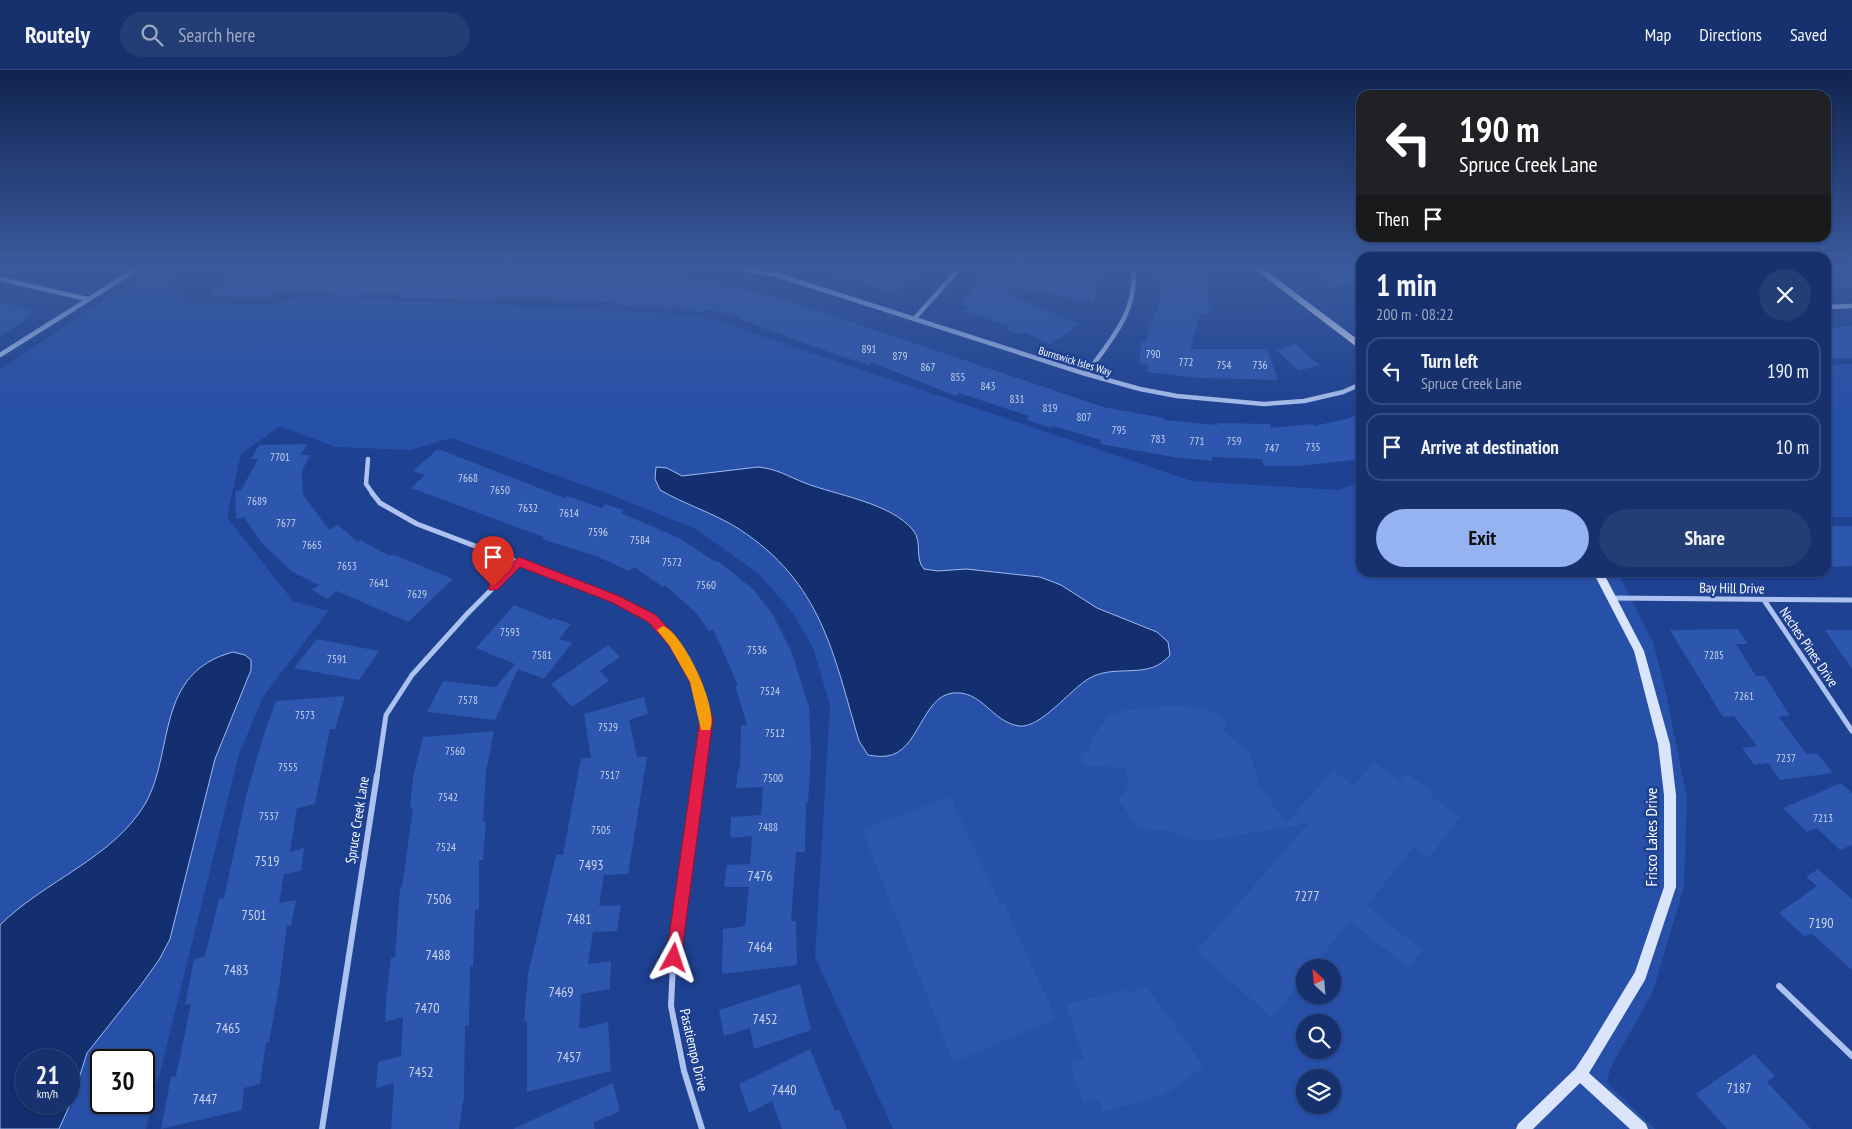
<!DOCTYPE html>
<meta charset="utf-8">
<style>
:root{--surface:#16316d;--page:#233d75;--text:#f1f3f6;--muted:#9ea9c2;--line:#354c80;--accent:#95b2f1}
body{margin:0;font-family:"PT Sans Narrow",sans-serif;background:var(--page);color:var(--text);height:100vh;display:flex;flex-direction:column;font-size:19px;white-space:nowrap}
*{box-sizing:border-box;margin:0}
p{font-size:16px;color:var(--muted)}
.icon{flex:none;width:28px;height:28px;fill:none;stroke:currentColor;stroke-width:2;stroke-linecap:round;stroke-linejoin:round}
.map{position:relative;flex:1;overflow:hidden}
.details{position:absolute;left:1356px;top:182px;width:475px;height:325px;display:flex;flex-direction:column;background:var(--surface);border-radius:15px;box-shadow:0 1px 4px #0004,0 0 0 1px var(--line)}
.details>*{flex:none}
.guide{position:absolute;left:1356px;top:20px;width:475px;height:152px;border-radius:15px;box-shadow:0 1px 4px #0004,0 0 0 1px var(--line);background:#202124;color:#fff;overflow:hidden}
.needle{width:32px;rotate:334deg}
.fabs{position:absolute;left:1296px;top:889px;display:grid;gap:10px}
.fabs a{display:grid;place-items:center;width:45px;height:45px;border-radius:50%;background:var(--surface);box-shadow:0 1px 4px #0004,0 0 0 1px var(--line);font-size:25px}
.speed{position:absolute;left:15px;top:979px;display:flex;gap:10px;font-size:25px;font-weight:700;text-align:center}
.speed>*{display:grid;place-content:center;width:65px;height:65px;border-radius:50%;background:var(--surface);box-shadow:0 1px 4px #0004,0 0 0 1px var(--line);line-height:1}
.speed small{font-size:12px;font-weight:400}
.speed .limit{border:2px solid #111;border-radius:8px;background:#fff;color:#111}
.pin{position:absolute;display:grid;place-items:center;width:42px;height:42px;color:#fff;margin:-51px -21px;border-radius:50% 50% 50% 0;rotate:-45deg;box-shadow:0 0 5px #0007}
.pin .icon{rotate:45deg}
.me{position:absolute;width:55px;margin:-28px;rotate:5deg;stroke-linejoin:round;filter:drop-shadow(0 0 4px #0008)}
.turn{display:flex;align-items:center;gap:18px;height:105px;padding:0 20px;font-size:22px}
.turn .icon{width:65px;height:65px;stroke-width:2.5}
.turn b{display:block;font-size:35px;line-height:42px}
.then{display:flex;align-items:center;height:48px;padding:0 20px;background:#0003;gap:10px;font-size:19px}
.round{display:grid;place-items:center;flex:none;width:52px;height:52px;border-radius:26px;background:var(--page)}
.head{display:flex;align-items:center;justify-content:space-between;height:85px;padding:0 20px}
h1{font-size:30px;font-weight:800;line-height:38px}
.primary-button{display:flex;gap:10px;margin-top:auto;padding:10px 20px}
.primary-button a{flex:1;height:58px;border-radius:30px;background:var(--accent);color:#111;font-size:20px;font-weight:800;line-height:58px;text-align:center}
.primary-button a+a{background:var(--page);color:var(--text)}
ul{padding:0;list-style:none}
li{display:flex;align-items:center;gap:15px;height:68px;margin:0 10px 8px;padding:0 10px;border:2px solid var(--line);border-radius:15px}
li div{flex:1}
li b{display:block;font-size:19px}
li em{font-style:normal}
header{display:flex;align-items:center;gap:30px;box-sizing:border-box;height:70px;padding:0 25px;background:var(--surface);border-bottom:1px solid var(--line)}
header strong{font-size:24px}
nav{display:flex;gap:28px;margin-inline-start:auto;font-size:18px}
.search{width:350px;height:45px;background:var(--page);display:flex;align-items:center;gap:12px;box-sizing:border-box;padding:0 18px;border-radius:28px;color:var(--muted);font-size:19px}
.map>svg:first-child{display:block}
.green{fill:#2750a9;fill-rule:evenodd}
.water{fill:#142f6f;stroke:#a1bbef;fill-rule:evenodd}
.building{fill:#2d56ae}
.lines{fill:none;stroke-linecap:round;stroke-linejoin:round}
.street-far2{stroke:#adc2ee;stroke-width:4.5}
.street-far1{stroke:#adc2ee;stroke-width:5}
.street{stroke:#adc2ee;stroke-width:6}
.secondary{fill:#dae4fa;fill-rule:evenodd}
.route{fill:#e11d48;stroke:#92132f}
.slow{fill:#f59e0b}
.labels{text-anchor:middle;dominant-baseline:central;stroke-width:5;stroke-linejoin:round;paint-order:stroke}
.number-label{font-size:11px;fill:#cad5eb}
.far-street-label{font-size:11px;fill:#fff;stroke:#1e4191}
.street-label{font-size:14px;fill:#fff;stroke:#1e4191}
.near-number-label{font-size:14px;fill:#cad5eb}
.near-street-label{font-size:16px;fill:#fff;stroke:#1e4191}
</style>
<header>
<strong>Routely</strong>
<div class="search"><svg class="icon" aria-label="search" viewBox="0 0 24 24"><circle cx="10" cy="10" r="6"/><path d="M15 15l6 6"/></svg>Search here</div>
<nav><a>Map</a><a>Directions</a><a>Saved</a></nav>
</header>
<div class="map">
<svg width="1852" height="1059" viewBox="0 0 1852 1059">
<rect width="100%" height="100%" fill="#1e4191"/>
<!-- green -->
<path class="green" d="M160,197H165L185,234L266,235L303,226L699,245L1192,411L1338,420L1361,412V502L1618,503L1653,572L1666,623L1687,728L1684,817L1653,921L1610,999L1607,1013L1655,1059H893L815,887L830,635L813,578L792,542L760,505L696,459L603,422L451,368L411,380L335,377L280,356L241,384L227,447L293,531L328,541L263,627L239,684L146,1059H0V300L99,233ZM1305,898H1332V925H1305ZM1305,952H1332V980H1305ZM26,990H69V1032H26ZM101,990H144V1032H101ZM1305,1008H1332V1035H1305Z
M1852,294V447H1826V295Z"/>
<!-- water -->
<path class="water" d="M656,397L667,398L682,406L758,397C778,399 787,406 805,413C836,425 891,433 913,460C923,472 914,488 924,499L938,501L966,499L1040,507L1061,515L1097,538L1157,562L1168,572L1170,585C1149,611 1116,593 1090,608C1071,618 1041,659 1019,656C992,652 982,620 953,623C922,626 919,682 887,686C881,687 874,686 868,685L859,671C833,583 822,513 739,459C714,443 686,435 660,420L655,409Z
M233,582L245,585L251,590V600L215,689L170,869L159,890L141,915L87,983L72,1030L59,1059H0V855C44,811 113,788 145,734C175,682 154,603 233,582ZM26,990H69V1032H26Z"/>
<!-- building -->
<path class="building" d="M300,197L669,207L732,216L795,233L1103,337L1164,348V350L1218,355V353L1270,354L1271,358L1313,354L1314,356L1346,349L1361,344V389L1299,396H1264L1262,389L1212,387V391L1174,387L1100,374L1101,370L1053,356L1051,358L1027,350L1029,346L959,323L956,326L871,292L869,295L840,286L739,249L741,247L705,239L703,243L674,237L673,239L644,235L643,237L620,236L621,233L530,228H495V230L470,231L471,229L401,228L404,224L338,225L275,220L268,228L229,227L209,223L239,200L264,205L268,201L297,202Z
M823,197H924L902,220L897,218L892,223L823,200Z
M986,197H1012L1051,204L1053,197L1092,199L1091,204H1098L1094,233L1007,216L1005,222L1078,254L1059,270L1056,269L1050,274L1024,262L1022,265L1006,260L1010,256L964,242L968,237L960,235L978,212Z
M1156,197H1204L1208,231H1210L1208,245L1200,244L1190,279H1267L1278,310L1200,308L1147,302L1148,295L1139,294L1141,272H1145L1155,244L1156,245L1161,223Z
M1315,197H1340L1354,213L1331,217Z
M1826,197H1852V218L1826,219Z
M0,232L34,240L24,247L28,248L0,266Z
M1852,256V288L1826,289V258Z
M1295,274L1319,295L1299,301L1276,280Z
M307,374L301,385H310L302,401L303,424L329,460L338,455L358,472L360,470L390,486L392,484L453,509L408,552L337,521L327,529L312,520L319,515L291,501L260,471L244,447L236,449L235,422L241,420L258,389H251L259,375Z
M438,379L565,428L567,426L602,438L605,434L624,440L621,443L679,468L716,492L718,491L754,520L773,545L792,583L809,637L811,683L808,733H806L805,782H796L791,851H796L797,895L722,904L723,859L745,856L749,817H724L727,795L750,794L752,766L730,768L731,747L761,745L763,717L736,718L738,699H740L741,655H747L735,615H738L713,559L709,561L696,543L665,515L663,517L634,497L629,501L596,486L542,469L544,467L411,418L425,405L413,401Z
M1826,456H1852V496L1826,497Z
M514,535L551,550L553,548L571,554L559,569L572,573L544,609L518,599L495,650L427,642L443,611L496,617L515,594L476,578Z
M1738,559L1748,574H1736L1756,606H1765L1790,646H1778L1807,684L1817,683L1833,703L1780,710L1768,693L1754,695L1742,678L1757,676L1734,646L1723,647L1670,560Z
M1825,560H1852V599Z
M317,569L379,581L359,610L294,598Z
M608,575L620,587L600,601L609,611L572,637L551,614Z
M345,626L335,659H330L315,734L297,738L290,782L304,778L301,801L284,804L279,833L296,830L291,856H287L280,911L269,972H266L260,1014L244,1018L242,1040L161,1059L171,1007L176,1006L191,934L185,935L194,889L205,886L219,829L224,828L247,722L264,664L276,631Z
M644,627L648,644L629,650L637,687H647L628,804L604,805L599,836L621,835L617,861L593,862L588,894L611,891L610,919L581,924L579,959L608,952L611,1001L527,1022V951H524L528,904L556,785H563L581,688H591L584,644Z
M1176,635L1210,640L1226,652L1224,661L1250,684L1260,717L1286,753L1333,701L1354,716L1374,692L1399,711L1406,703L1433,722L1430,726L1460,747L1429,788L1413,777L1367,836L1422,880L1409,898L1350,851L1312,898H1305V907L1272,948L1197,881L1309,753L1207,771L1186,769L1165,760H1150L1134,754L1119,730L1128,717L1129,710L1125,698L1084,696L1079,684L1090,681L1093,668L1106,648L1125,640Z
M494,661L486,702L483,752L486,751L483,790H479V839L475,840L473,896L470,897L469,955L465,956L464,1026L459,1059H391L394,1013L376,1018L378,992L401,986L403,947L385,952L386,929L391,888L395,887L400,818L402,817L413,738L410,739L413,707L423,667Z
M1841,713L1852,723V775L1840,780L1817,758L1807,762L1783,738Z
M950,727L1000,833L1003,832L1056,949L953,992L862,759Z
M1818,799L1852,829V900L1811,863L1805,867L1779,843L1817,816L1806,807Z
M800,914L811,960L754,979L750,958L724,966L719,940Z
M1147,917L1204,997L1163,1025L1103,1042L1098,1028L1083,1033L1070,993L1084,989L1066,934L1124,919L1125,923Z
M810,979L835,1041L839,1039L847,1059H782L772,1031L749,1043L739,1014Z
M1754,984L1775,1006L1767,1012L1811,1059H1727L1696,1024Z
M613,1013L620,1041L593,1053L595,1059H513Z"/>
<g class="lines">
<!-- street-far2 -->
<path class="street-far2" d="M731,197L777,205L1086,304L1140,319L1177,326L1264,334L1304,331L1343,322L1361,314
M0,209L87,229
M1826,237L1852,236
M914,249L961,197
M0,285L140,197
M1086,304C1110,271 1139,240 1133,197
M368,389L366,414L373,424"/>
<!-- street-far1 -->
<path class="street-far1" d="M372,423L380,433L417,454L615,529L652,549L673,572L696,611L706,649L698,706
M1612,528L1852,530
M1764,530L1852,661
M377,706L386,645L412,605L468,543L519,492"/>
<!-- street -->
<path class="street" d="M698,705L674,873L671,936L684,1001L702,1059
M1779,916L1852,986
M322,1059L377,705"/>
<!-- secondary -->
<path class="secondary" d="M1252,197H1261L1361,272V278H1358Z
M1593,502H1603L1644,581L1670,674L1676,725V817L1645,910L1589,1003L1646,1054L1648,1059H1630L1580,1013L1533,1059H1516L1518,1054L1575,999L1587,981L1635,902L1664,817V725L1658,674L1634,581Z"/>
</g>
<!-- sky -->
<linearGradient id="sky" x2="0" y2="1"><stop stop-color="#102450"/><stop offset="0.57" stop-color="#3b5a9d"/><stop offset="1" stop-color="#3b5a9d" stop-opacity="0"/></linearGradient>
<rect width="1852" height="345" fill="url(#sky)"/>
<!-- route -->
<path class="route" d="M519,487L619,526L656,545L678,569L700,608L713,649L681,888L679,894L674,896L668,894L666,888L700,649L690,612L669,575L648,552L611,532L520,497L497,520H489V514Z"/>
<!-- slow -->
<path class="slow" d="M663,556C683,562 720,640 710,660H701L690,612L669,575L657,560Z"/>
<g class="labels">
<!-- number labels -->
<g class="number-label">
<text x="869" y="279">891</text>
<text x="1153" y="284">790</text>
<text x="900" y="286">879</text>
<text x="1186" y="292">772</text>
<text x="1224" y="295">754</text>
<text x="1260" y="295">736</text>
<text x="928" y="297">867</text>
<text x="958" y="307">855</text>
<text x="988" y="316">843</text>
<text x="1017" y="329">831</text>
<text x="1050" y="338">819</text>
<text x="1084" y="347">807</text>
<text x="1119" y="360">795</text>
<text x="1158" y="369">783</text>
<text x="1197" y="371">771</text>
<text x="1234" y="371">759</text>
<text x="1313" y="377">735</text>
<text x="1272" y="378">747</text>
<text x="280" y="387">7701</text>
<text x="468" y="408">7668</text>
<text x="500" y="420">7650</text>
<text x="257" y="431">7689</text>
<text x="528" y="438">7632</text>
<text x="569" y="443">7614</text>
<text x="286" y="453">7677</text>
<text x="598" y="462">7596</text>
<text x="640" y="470">7584</text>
<text x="312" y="475">7665</text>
<text x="672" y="492">7572</text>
<text x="347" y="496">7653</text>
<text x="379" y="513">7641</text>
<text x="706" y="515">7560</text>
<text x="417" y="524">7629</text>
<text x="510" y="562">7593</text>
<text x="757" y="580">7536</text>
<text x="542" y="585">7581</text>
<text x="1714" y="585">7285</text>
<text x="337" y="589">7591</text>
<text x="770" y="621">7524</text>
<text x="1744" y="626">7261</text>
<text x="468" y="630">7578</text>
<text x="305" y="645">7573</text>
<text x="608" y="657">7529</text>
<text x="775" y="663">7512</text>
<text x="455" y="681">7560</text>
<text x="1786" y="688">7237</text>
<text x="288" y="697">7555</text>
<text x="610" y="705">7517</text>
<text x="773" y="708">7500</text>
<text x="448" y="727">7542</text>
<text x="269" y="746">7537</text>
<text x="1823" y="748">7213</text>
<text x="768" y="757">7488</text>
<text x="601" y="760">7505</text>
<text x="446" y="777">7524</text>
</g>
<!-- far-street labels -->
<g class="far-street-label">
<text transform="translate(1075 291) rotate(17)">Burnswick Isles Way</text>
</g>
<!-- street labels -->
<g class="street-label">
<text transform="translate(1732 518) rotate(1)">Bay Hill Drive</text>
<text transform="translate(1809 577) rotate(56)">Neches Pines Drive</text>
<text transform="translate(357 750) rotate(-81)">Spruce Creek Lane</text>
<text transform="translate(694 980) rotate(77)">Pasatiempo Drive</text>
</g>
<!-- near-number labels -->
<g class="near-number-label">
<text x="267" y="791">7519</text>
<text x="591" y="795">7493</text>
<text x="760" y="806">7476</text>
<text x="1307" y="826">7277</text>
<text x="439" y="829">7506</text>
<text x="254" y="845">7501</text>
<text x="579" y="849">7481</text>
<text x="1821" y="853">7190</text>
<text x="760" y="877">7464</text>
<text x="438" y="885">7488</text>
<text x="236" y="900">7483</text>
<text x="561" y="922">7469</text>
<text x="427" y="938">7470</text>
<text x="765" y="949">7452</text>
<text x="228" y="958">7465</text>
<text x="569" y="987">7457</text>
<text x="421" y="1002">7452</text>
<text x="1739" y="1018">7187</text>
<text x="784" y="1020">7440</text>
<text x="205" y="1029">7447</text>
</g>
<!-- near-street labels -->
<g class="near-street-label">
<text transform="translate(1651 767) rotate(-90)">Frisco Lakes Drive</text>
</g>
</g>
</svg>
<div class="fabs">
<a><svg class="needle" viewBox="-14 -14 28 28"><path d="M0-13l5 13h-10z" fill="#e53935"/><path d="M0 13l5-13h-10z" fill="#9ea9c2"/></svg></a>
<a><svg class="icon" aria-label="search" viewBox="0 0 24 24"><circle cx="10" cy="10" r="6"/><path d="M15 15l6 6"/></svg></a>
<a><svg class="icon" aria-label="layers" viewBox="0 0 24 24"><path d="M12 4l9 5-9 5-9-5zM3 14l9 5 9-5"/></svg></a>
</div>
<div class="speed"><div>21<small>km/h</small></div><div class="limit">30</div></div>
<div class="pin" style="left:493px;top:517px;background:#d93025"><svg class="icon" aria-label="arrive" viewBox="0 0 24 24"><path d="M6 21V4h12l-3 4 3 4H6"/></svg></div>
<svg class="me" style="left:674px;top:888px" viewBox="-20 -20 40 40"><path d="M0-17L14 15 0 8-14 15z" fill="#e11d48" stroke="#fff" stroke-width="4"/></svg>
<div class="guide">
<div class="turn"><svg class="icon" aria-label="left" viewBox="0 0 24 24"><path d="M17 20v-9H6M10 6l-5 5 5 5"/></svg><div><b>190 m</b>Spruce Creek Lane</div></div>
<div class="then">Then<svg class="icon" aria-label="arrive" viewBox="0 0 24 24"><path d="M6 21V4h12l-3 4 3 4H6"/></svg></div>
</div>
<section class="details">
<div class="head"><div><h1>1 min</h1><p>200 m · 08:22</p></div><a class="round"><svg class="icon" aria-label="close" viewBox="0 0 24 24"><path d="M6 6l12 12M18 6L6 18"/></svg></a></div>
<ul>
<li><svg class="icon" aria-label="left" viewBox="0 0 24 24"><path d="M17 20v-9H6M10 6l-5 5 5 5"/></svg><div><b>Turn left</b><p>Spruce Creek Lane</p></div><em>190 m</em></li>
<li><svg class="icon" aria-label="arrive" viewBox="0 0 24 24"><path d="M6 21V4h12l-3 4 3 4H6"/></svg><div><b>Arrive at destination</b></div><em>10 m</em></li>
</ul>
<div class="primary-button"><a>Exit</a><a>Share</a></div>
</section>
</div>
